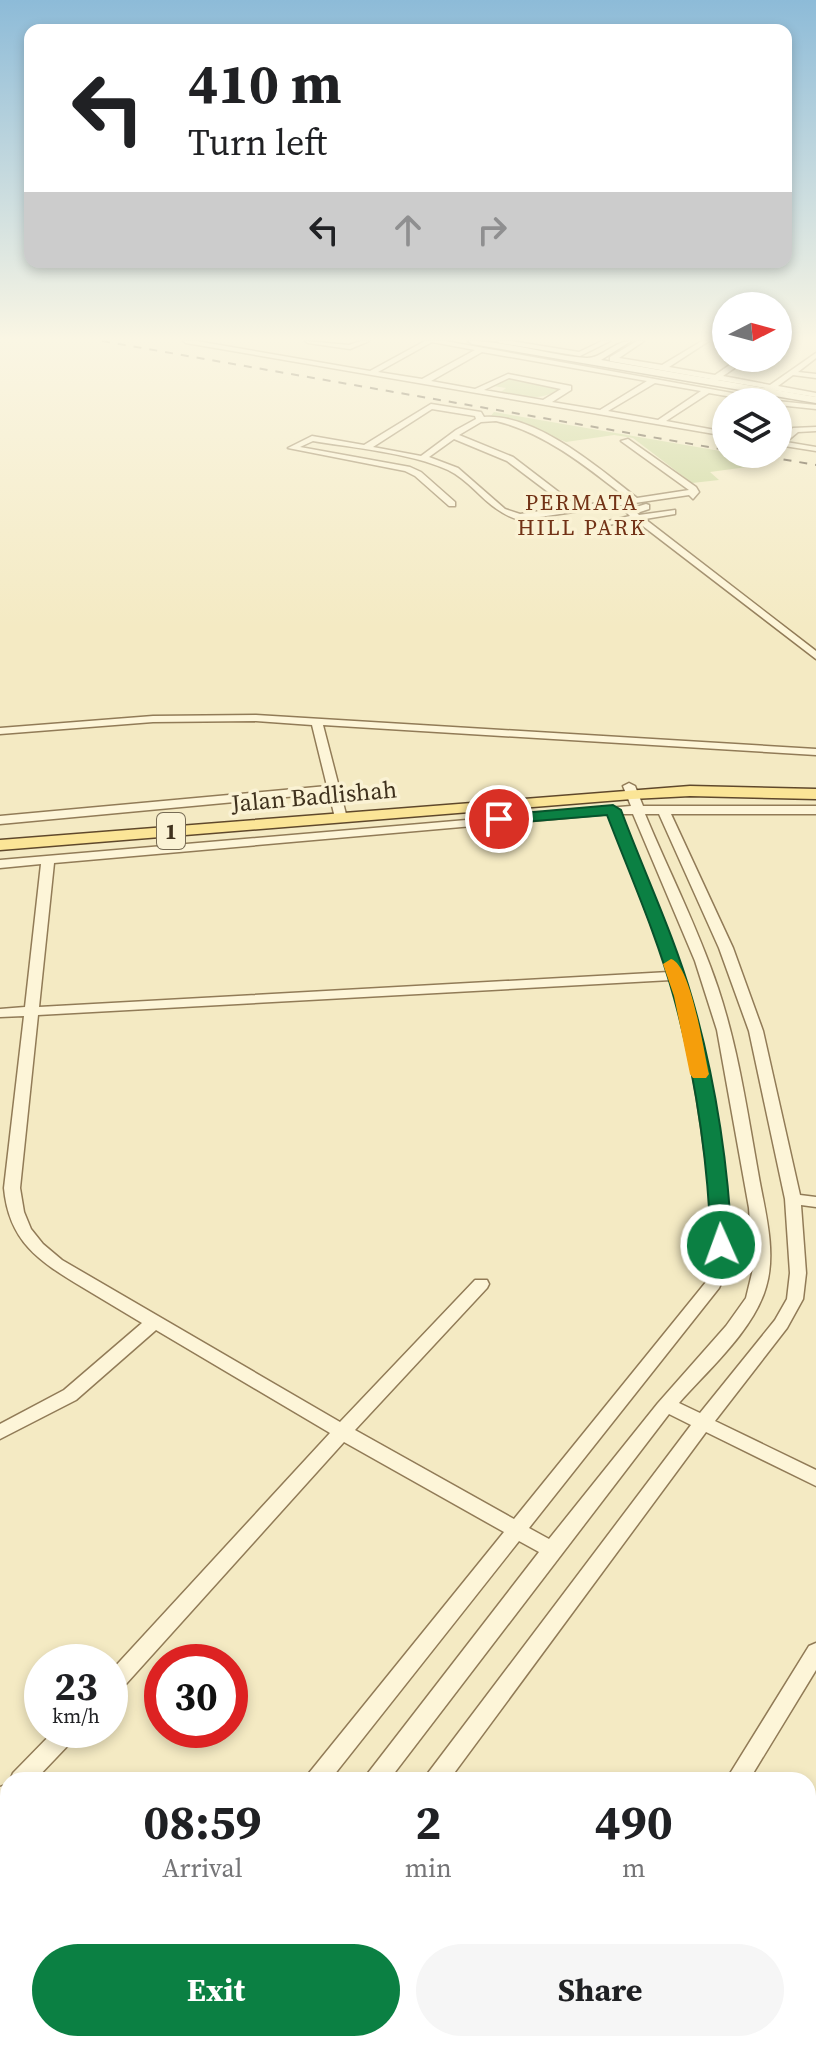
<!DOCTYPE html>
<style>
:root{--surface:#fff;--page:#f6f6f6;--text:#202124;--muted:#757577;--accent:#0b8043}
body{margin:0;font-family:"Source Serif 4",serif;background:var(--page);color:var(--text);height:100vh;display:flex;flex-direction:column;font-size:30px;white-space:nowrap}
*{box-sizing:border-box;margin:0}
p{font-size:26px;color:var(--muted)}
.icon{flex:none;width:44px;height:44px;fill:none;stroke:currentColor;stroke-width:2;stroke-linecap:round;stroke-linejoin:round}
.map{position:relative;flex:1;overflow:hidden}
.sheet{position:absolute;left:0px;top:1772px;width:816px;height:280px;display:flex;flex-direction:column;background:var(--surface);border-radius:24px 24px 0 0;box-shadow:0 4px 12px #0003}
.sheet>*{flex:none}
.hud{position:absolute;left:24px;top:24px;width:768px;height:244px;border-radius:16px;box-shadow:0 4px 12px #0003;background:#fff;color:var(--text);overflow:hidden}
.needle{width:52px;rotate:84deg}
.fabs{position:absolute;left:712px;top:292px;display:grid;gap:16px}
.fabs a{display:grid;place-items:center;width:80px;height:80px;border-radius:50%;background:var(--surface);box-shadow:0 4px 12px #0003;font-size:40px}
.speed{position:absolute;left:24px;top:1644px;display:flex;gap:16px;font-size:40px;font-weight:700;text-align:center}
.speed>*{display:grid;place-content:center;width:104px;height:104px;border-radius:50%;background:var(--surface);box-shadow:0 4px 12px #0003;line-height:1}
.speed small{font-size:20px;font-weight:400}
.speed .limit{border:12px solid #d22;background:#fff;color:#111}
.pin{position:absolute;display:grid;place-items:center;width:68px;height:68px;color:#fff;margin:-34px;border:4px solid #fff;border-radius:50%;box-shadow:0 2px 8px #0007}
.me{position:absolute;width:88px;margin:-44px;rotate:358deg;stroke-linejoin:round;filter:drop-shadow(0 0 6px #0008)}
.turn{display:flex;align-items:center;gap:28px;height:168px;padding:0 32px;font-size:36px}
.turn .icon{width:104px;height:104px;stroke-width:2.5}
.turn b{display:block;font-size:56px;line-height:68px}
.lanes{display:flex;align-items:center;height:76px;padding:0 32px;background:#0003;justify-content:center;gap:40px;direction:ltr}
.lanes .off{opacity:.35}
.eta{display:flex;justify-content:space-evenly;align-items:center;height:136px;text-align:center}
.eta b{font-size:48px;font-weight:700;line-height:56px}
.cta{display:flex;gap:16px;margin-top:auto;padding:16px 32px}
.cta a{flex:1;height:92px;border-radius:48px;background:var(--accent);color:#fff;font-size:32px;font-weight:700;line-height:92px;text-align:center}
.cta a+a{background:var(--page);color:var(--text)}
.map>svg:first-child{display:block}
.green{fill:#c7d495}
.lines{fill:none;stroke-linecap:round;stroke-linejoin:round}
.street-casing{stroke:#917b57;stroke-width:3}
.secondary-casing{stroke:#735c3a;stroke-width:3}
.primary-casing{stroke:#5f482b;stroke-width:3}
.street{fill:#fdf5d8;fill-rule:evenodd}
.secondary{fill:#fdf5d8;fill-rule:evenodd}
.primary{fill:#fbe597;fill-rule:evenodd}
.rail{stroke:#3f311d;stroke-width:2;stroke-dasharray:8 8;stroke-linecap:butt}
.route{fill:#0b8043;stroke:#07532c;stroke-width:2}
.slow{fill:#f59e0b}
.labels{text-anchor:middle;dominant-baseline:central;stroke-width:7;stroke-linejoin:round;paint-order:stroke}
.far-neighbourhood-label{font-size:22px;letter-spacing:2px;fill:#723216;stroke:#faf2d4}
.shield{fill:#faf2d4;stroke:#776b54;stroke-width:2}
.shield-label{font-size:22px;font-weight:bold;fill:#3f311d}
.street-label{font-size:24px;fill:#3f311d;stroke:#faf2d4}
</style>
<div class="map">
<svg width="816" height="2052" viewBox="0 0 816 2052">
<rect width="100%" height="100%" fill="#f4eac3"/>
<!-- green -->
<path class="green" d="M507,378H514L565,387C539,402 529,397 501,392L506,388L493,386Z
M494,412L726,452L747,467L710,472L719,480L692,483L633,438L614,435L566,442L526,425L490,417Z"/>
<g class="lines">
<!-- street casing -->
<g class="street-casing">
<path id="street" d="M183,341H196L370,371L425,341H445L777,401L816,405V409L778,405V402H761L709,393L666,421L726,432V436L186,343ZM432,342L475,350L422,379L378,372ZM482,352L647,381L600,410L552,402L571,390V386L508,374L475,389L431,381ZM509,378L561,389L543,400L484,390ZM655,383L701,391L658,420L608,411Z
M305,341L349,345L361,341H369L350,349L308,343Z
M497,341H511L579,352L602,341H610L580,356L500,343Z
M637,341H644L619,358L662,365L702,341H709L669,367L715,375L740,358H749L723,376L770,385L816,353V358L798,372L816,374V378L793,375L778,386L816,393V397L773,390L765,394L761,392L765,388L718,380L714,381L711,379L610,361V357Z
M431,404L481,412L484,417C535,413 598,467 637,498L689,490L621,441L628,439L696,487L699,492L693,499L689,495L519,520C486,510 475,483 448,470C411,453 354,448 313,441L300,447L410,467L421,472L455,502V506H449L415,476L405,471L288,448L312,436L364,445ZM432,409L475,416L476,419L456,430L421,456L373,447ZM496,421C546,433 588,468 628,499L577,506L513,457L459,435L481,422ZM454,439L507,461L568,507L520,514L505,509L458,468L429,457Z
M816,427V431L798,432L786,442L816,447V451L778,445V440L793,428Z
M646,504L649,505V509L637,513L639,515L675,510V514L645,519L816,651V659L635,520L603,526L599,523L630,516L626,512L627,510Z
M256,715L816,749V755L323,725L347,818L345,821H337L335,818L329,793L0,824V816L327,786L312,725L256,721L153,722L0,734V728L153,716Z
M629,783L635,786L643,806H816V814H671L733,948L763,1031L800,1195L816,1197V1207L801,1205L806,1273L803,1299L787,1328L715,1421L816,1470V1486L706,1432L449,1780H425L428,1773L691,1425L669,1414L389,1780H365L368,1773L539,1552L519,1541L330,1780H306L309,1773L504,1532L344,1442L117,1694L110,1696V1672L330,1433L156,1330L76,1400L0,1439V1424L64,1390L142,1323C122,1311 102,1299 82,1287C39,1261 9,1242 4,1188L24,1016L0,1017V1009L25,1007L41,864L0,868V860L631,806L623,786ZM609,814L669,972L39,1007L54,863ZM620,814H633L695,961L717,1030L749,1208L753,1269L746,1298L726,1326L658,1403L549,1539L529,1528L719,1288C738,1252 728,1208 722,1169C714,1111 706,1052 689,996C671,933 644,874 620,814ZM645,814H659L719,948L749,1031L785,1199L790,1273L787,1299L775,1320L700,1413L679,1403C708,1370 754,1330 766,1287C777,1251 764,1208 758,1172C747,1110 738,1048 718,988C698,928 669,872 645,814ZM671,980C688,1037 697,1096 705,1155C711,1197 721,1241 706,1282L514,1519L355,1430L487,1288L489,1284L487,1280H475L340,1422L62,1260L43,1244L31,1229L24,1212L20,1188L38,1015Z
M816,1643V1670L749,1780H726L809,1646Z
M55,1730H80L76,1737L35,1780H10L13,1773Z
M8,1784V1810L0,1813V1787Z
M0,1824L8,1828V1850L0,1847Z
M439,2044H474L477,2052H442Z
M556,2044H583L580,2052H553Z"/>
</g>
<!-- secondary casing -->
<g class="secondary-casing">
<path id="secondary" d="M468,341C508,341 546,355 586,358C601,359 614,341 631,341L601,360L816,397V403L472,344Z"/>
</g>
<!-- primary casing -->
<g class="primary-casing">
<path id="primary" d="M690,786L816,789V799L690,796L632,799L0,850V840Z"/>
</g>
<!-- street -->
<use href="#street" class="street"/>
<!-- secondary -->
<use href="#secondary" class="secondary"/>
<!-- primary -->
<use href="#primary" class="primary"/>
<!-- rail -->
<path class="rail" d="M102,341L726,450
M752,454L816,465"/>
</g>
<!-- sky -->
<linearGradient id="sky" x2="0" y2="1"><stop stop-color="#8dbbd8"/><stop offset="0.54" stop-color="#faf6e4"/><stop offset="1" stop-color="#faf6e4" stop-opacity="0"/></linearGradient>
<rect width="816" height="628" fill="url(#sky)"/>
<!-- route -->
<path class="route" d="M613,805L621,810C644,872 674,935 692,998C715,1078 728,1163 732,1245L729,1251H714L711,1245C708,1163 696,1078 674,998C657,936 630,875 607,815L499,824L491,819L499,815Z"/>
<!-- slow -->
<path class="slow" d="M671,959C691,964 704,1053 709,1074L706,1078H693L690,1074L674,996L663,964Z"/>
<g class="labels">
<!-- far-neighbourhood labels -->
<g class="far-neighbourhood-label">
<text x="582" y="502">PERMATA<tspan x="582" dy="25">HILL PARK</tspan></text>
</g>
<!-- shield labels -->
<rect class="shield" x="157" y="813" width="28" height="36" rx="6"/>
<g class="shield-label">
<text x="171" y="831">1</text>
</g>
<!-- street labels -->
<g class="street-label">
<text transform="translate(314 796) rotate(-5)">Jalan Badlishah</text>
</g>
</g>
</svg>
<div class="fabs">
<a><svg class="needle" viewBox="-14 -14 28 28"><path d="M0-13l5 13h-10z" fill="#e53935"/><path d="M0 13l5-13h-10z" fill="#757577"/></svg></a>
<a><svg class="icon" aria-label="layers" viewBox="0 0 24 24"><path d="M12 4l9 5-9 5-9-5zM3 14l9 5 9-5"/></svg></a>
</div>
<div class="speed"><div>23<small>km/h</small></div><div class="limit">30</div></div>
<div class="pin" style="left:499px;top:819px;background:#d93025"><svg class="icon" aria-label="arrive" viewBox="0 0 24 24"><path d="M6 21V4h12l-3 4 3 4H6"/></svg></div>
<svg class="me" style="left:721px;top:1245px" viewBox="-20 -20 40 40"><circle r="17" fill="#0b8043" stroke="#fff" stroke-width="3"/><path d="M0-11L8 9 0 5-8 9z" fill="#fff"/></svg>
<div class="hud">
<div class="turn"><svg class="icon" aria-label="left" viewBox="0 0 24 24"><path d="M17 20v-9H6M10 6l-5 5 5 5"/></svg><div><b>410 m</b>Turn left</div></div>
<div class="lanes"><svg class="icon" aria-label="left" viewBox="0 0 24 24"><path d="M17 20v-9H6M10 6l-5 5 5 5"/></svg><svg class="icon off" aria-label="ahead" viewBox="0 0 24 24"><path d="M12 20V5M6 11l6-6 6 6"/></svg><svg class="icon off" aria-label="right" viewBox="0 0 24 24"><path d="M7 20v-9h11M14 6l5 5-5 5"/></svg></div>
</div>
<section class="sheet">
<div class="eta">
<div><b>08:59</b><p>Arrival</p></div>
<div><b>2</b><p>min</p></div>
<div><b>490</b><p>m</p></div>
</div>
<div class="cta"><a>Exit</a><a>Share</a></div>
</section>
</div>
